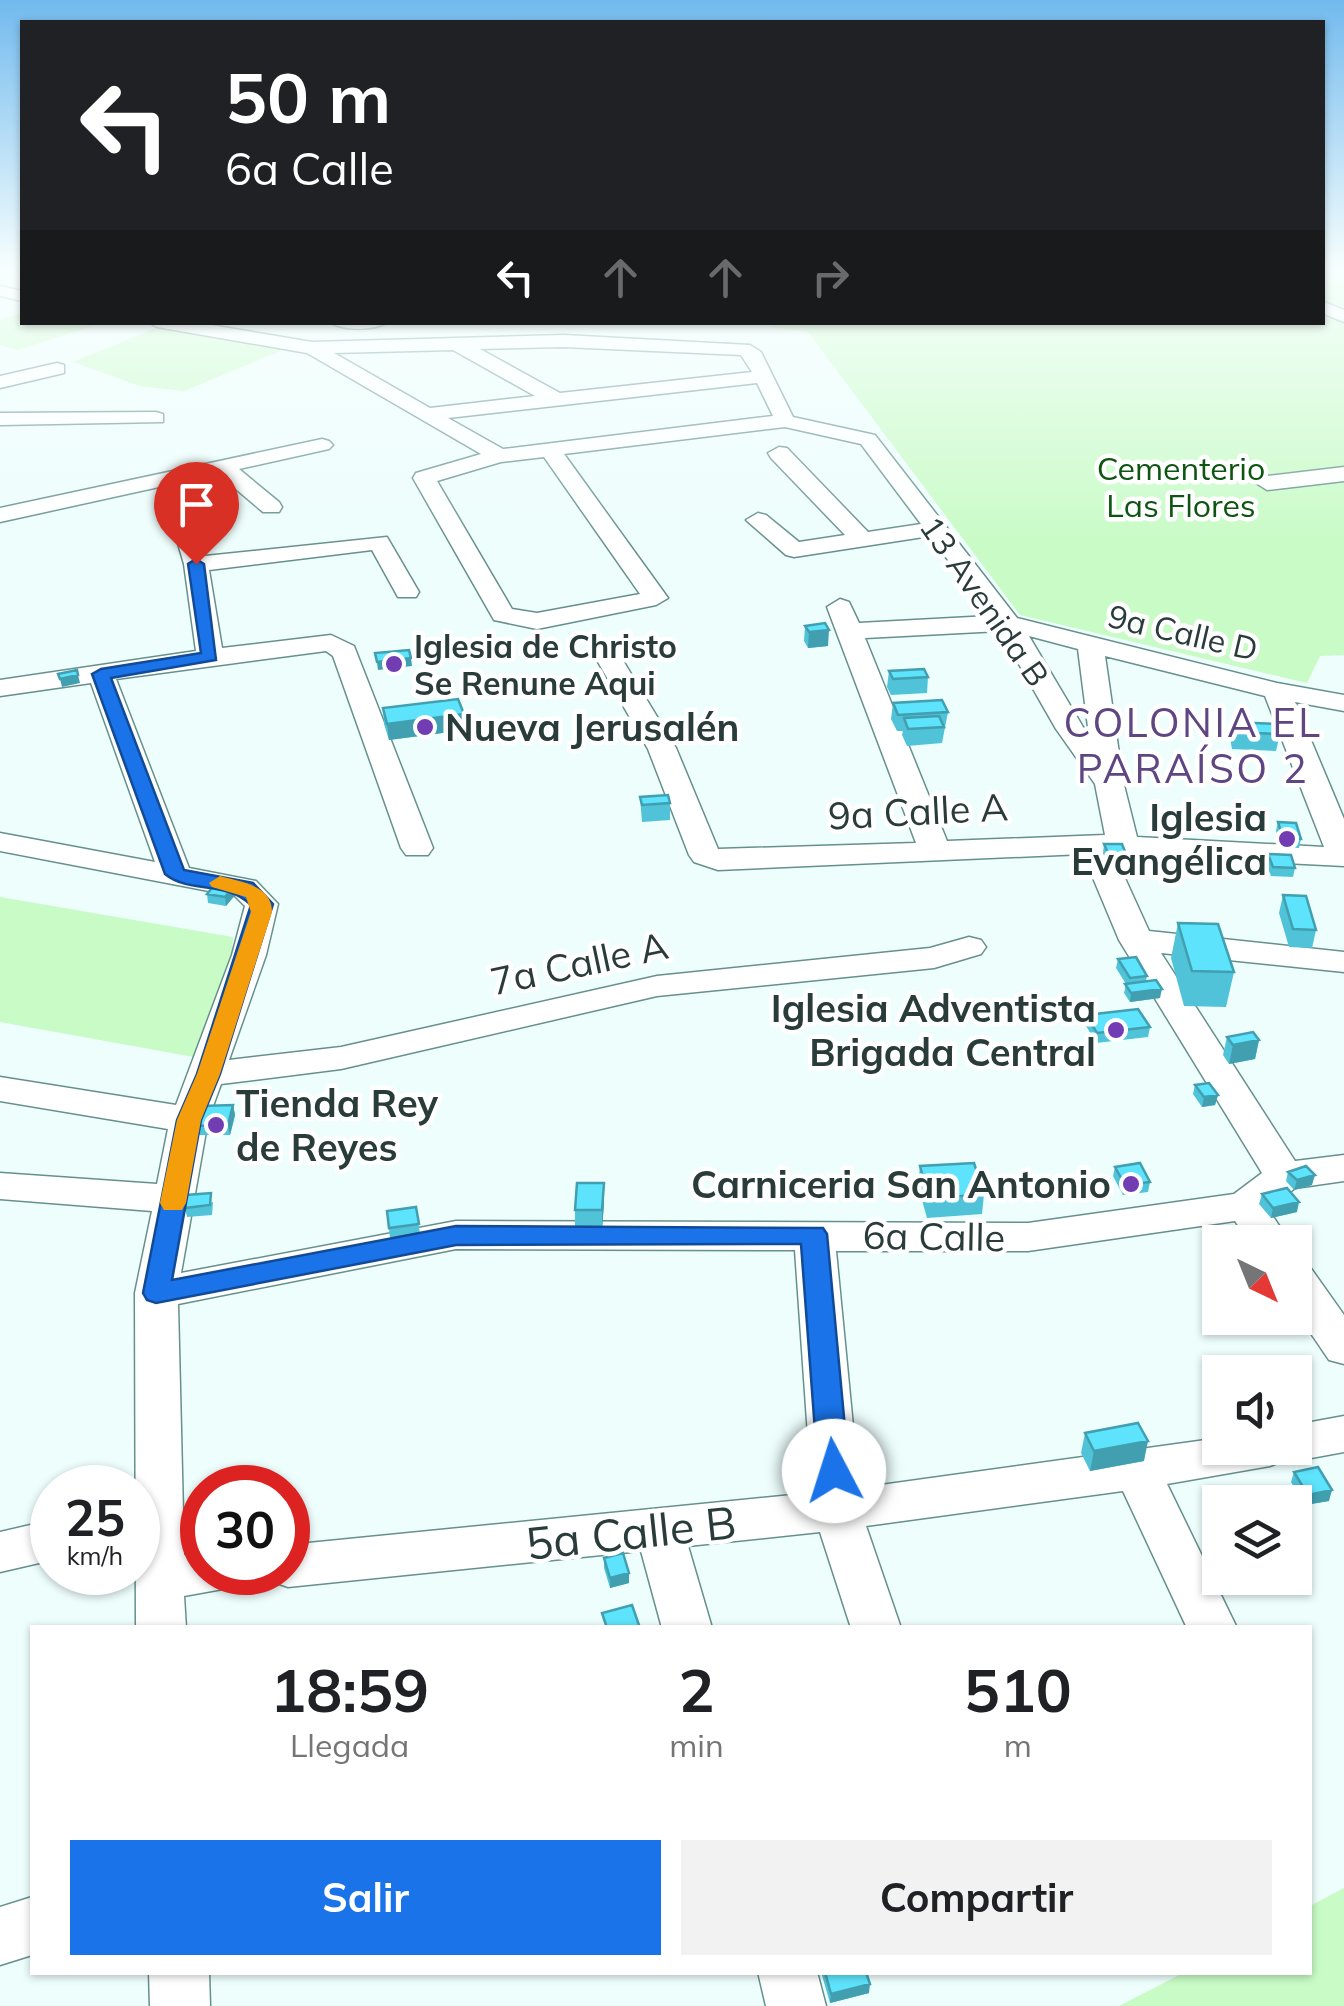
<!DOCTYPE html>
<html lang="es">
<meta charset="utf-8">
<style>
:root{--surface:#fff;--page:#f2f2f2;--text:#202124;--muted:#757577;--accent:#1a73e8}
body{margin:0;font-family:Mulish,sans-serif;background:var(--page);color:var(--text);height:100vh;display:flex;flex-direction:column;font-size:38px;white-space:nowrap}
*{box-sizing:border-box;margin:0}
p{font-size:32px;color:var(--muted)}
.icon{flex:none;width:55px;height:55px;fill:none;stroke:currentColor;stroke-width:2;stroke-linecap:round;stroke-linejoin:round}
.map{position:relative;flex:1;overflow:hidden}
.side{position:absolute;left:30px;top:1625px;width:1282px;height:350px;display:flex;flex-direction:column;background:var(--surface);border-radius:0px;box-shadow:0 2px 8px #0004}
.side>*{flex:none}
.guide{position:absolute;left:20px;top:20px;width:1305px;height:305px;border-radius:0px;box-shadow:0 2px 8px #0004;background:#202124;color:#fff;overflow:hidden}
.needle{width:65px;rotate:137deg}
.fabs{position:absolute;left:1202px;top:1225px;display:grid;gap:20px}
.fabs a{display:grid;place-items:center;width:110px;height:110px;border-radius:0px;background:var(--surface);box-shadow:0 2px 8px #0004;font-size:50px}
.speed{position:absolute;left:30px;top:1465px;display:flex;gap:20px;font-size:50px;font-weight:700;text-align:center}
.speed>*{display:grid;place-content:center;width:130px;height:130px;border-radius:50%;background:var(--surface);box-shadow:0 2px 8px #0004;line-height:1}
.speed small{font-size:25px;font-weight:400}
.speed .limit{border:15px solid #d22;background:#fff;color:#111}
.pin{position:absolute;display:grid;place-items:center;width:85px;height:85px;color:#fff;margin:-102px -42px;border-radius:50% 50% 50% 0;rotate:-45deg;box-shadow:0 0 10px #0007}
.pin .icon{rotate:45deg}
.me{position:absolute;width:110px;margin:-55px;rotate:355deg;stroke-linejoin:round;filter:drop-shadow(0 0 8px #0008)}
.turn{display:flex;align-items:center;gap:35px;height:210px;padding:0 40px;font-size:45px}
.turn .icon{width:130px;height:130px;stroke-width:2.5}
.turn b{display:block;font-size:70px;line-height:85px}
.lanes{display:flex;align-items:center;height:95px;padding:0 40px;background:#0003;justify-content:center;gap:50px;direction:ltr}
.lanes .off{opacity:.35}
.eta{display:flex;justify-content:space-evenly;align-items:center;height:170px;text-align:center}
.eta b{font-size:60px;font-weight:700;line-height:70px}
.button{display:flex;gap:20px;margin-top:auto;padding:20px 40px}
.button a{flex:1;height:115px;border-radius:0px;background:var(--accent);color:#fff;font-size:40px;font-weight:700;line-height:115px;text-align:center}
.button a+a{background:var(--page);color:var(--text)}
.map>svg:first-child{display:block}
.green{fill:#c8fbc5}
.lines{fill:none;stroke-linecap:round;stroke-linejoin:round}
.minor-casing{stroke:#66908c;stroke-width:3}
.minor{fill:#fff;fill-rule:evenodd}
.wall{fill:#50c3d8}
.shaded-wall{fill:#419fb0}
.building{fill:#5de3fb;stroke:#419fb0;stroke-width:2.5}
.route{fill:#1a73e8;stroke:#114b97;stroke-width:2.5}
.slow{fill:#f59e0b}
.poi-dot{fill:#723cb3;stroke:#fff;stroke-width:4}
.labels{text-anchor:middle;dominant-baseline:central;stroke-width:9;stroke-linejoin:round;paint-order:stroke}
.far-park-label{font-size:32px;fill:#0e5512;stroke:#fff}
.far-street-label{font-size:32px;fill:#2a3c3a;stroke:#fff}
.far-poi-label{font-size:32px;font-weight:bold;fill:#2a3c3a;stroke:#fff;text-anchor:start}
.poi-label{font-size:38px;font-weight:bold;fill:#2a3c3a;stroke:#fff;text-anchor:end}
.street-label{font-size:38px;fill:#2a3c3a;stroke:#fff}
.neighbourhood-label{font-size:40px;letter-spacing:2.5px;fill:#5e4683;stroke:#fff}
.near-street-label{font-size:45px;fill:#2a3c3a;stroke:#fff}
</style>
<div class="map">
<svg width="1344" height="2006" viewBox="0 0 1344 2006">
<rect width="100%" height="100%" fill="#edfefc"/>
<!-- green -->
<path class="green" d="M1323,267H1344V655L1320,656L1307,683L1020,615L808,332L772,327L771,323L1322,322Z
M22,312V322L102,323L18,350L0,345V320Z
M159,327L290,347L184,391L140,386L73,362Z
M0,897L233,937L230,987L205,1059L0,1022Z
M1344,1888V2006H1119L1183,1973L1310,1972V1906Z"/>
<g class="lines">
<!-- minor casing -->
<g class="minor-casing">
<path id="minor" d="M0,286L22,291V301L0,296Z
M1322,301L1344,310V322L1322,313Z
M148,322H193L312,342L564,335L750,345L761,352L793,417L875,435L1017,618L1277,683L1344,695V711L1295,702L1344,819V866L1114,854L1149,931L1344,952V972L1161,953L1295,1161L1344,1155V1181L1295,1188L1268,1209L1290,1242H1249L1235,1221L1028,1251H836L859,1488L1220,1438V1448H1295V1425L1344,1416V1452L1295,1461L1287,1459L1270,1466L1167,1484L1237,1628H1187L1123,1491L866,1526L901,1628H851L820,1532L688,1546L712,1628H662L641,1551L288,1587L271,1581L267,1572H288V1545L812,1493L795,1250L456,1249L178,1304L184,1555L202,1553V1572H241L234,1587L184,1596L186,1628H136L135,1293L152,1211L0,1199V1173L157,1184L168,1129L0,1101V1077L176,1105L232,955L245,906L235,896L0,851V833L155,862L91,683L0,696V680L196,651L184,564L174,530L178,525H194L205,556L387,537L419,592L416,597H398L372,550L209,570L222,648L331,635L354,646L433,848L428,855H406L401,848L333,656L326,651L116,679L189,868L256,881L278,904L266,955L229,1060L341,1047L657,976L930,948L969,937L981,940L986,947L981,954L934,968L657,996L341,1069L221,1084L208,1120L181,1273L456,1221L1028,1223L1234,1194L1262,1173L1119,940L1083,854L718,870L694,862L689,855L648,749L594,655L598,649H616L676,748L718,849L916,843L827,607L840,599L849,602L859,623L990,616L930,536L794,557L786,555L746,520L758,513L766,515L799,542L845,535L771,458L768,453L779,447L787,448L868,532L921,524L861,444L785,427L564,454L668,598L656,605L537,629L494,620L413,478L416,473L481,454L307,353L157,327ZM564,347L741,355L752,372L560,393L480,349ZM453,350L535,396L430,408L334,353ZM757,383L773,416L503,449L448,418ZM544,457L640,594L537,613L512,609L437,481L501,462ZM1000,631L1056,729L1095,784L1105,835L947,841L865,638ZM1029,636L1078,649L1089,735L1083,727ZM1105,656L1265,696L1324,847L1137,837L1123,781Z
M329,322H388C375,331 342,331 329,322Z
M57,363L64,365V373L0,388V376Z
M156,412L163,414V422L0,425V413Z
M322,439L329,441L333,445L329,449L239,469L279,502L282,507L279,512H263L218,474L0,522V508Z
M1344,467V481L1267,490L1256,483L1267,476Z
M1295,1263L1310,1267L1344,1315V1364L1329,1360L1295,1310Z
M52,1520V1560L0,1572V1532Z
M32,1897V1955L0,1965V1907Z
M149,1972H209L210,2006H150Z
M758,1972H817L826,2006H766Z"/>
</g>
<!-- minor -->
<use href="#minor" class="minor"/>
</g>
<!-- wall -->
<path class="wall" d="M805,626L828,646L808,648L804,641Z
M889,671L928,677L927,693L891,695L887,687Z
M893,703L948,712L942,743L907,746L902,735L903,731H897L891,719Z
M383,708L464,714L465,730L389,740L384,724Z
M1233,722L1280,734L1276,751L1232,749L1230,738Z
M640,797L670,803V820L642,822Z
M1278,822L1301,839L1299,848L1281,847L1276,831Z
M1104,844L1126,854L1125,863L1107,864L1103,853Z
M1268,854L1295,868L1293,877L1271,876L1266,863Z
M234,886L235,895L226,906L208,903L207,894Z
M1283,895L1316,930L1312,948L1289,947L1279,913Z
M1178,923L1234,972L1226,1007L1184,1006L1171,958Z
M1118,959L1147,976L1146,981L1160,998L1130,1002L1124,993L1126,984L1116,968Z
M1086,1015L1150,1027L1148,1037L1096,1043L1085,1024Z
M1227,1037L1259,1040L1255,1059L1229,1064L1223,1055Z
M1195,1085L1218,1095L1215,1105L1202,1107L1193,1094Z
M233,1105L235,1115L230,1135H197L195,1126Z
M920,1166L984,1194L982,1214L927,1218L918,1186Z
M1115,1167L1150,1182L1148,1192L1123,1195L1113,1176Z
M1288,1172L1312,1185L1294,1190L1286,1181Z
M1262,1194L1297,1212L1271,1218L1259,1204Z
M213,1202L212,1215L187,1217L185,1208Z
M604,1203L602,1230H575V1210Z
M416,1207L420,1234L390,1238L387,1211Z
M1085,1433L1144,1461L1090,1471L1081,1453Z
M1294,1472L1329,1501L1305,1505L1291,1482Z
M604,1558L629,1583L610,1588L604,1568Z
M821,1972H866L869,1993L830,2003Z"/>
<!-- shaded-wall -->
<path class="shaded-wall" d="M829,630L828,646L808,648L809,632Z
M411,658L412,666L378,670L377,662Z
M78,675L80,683L62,687L60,679Z
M464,714L465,730L389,740L387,724Z
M234,886L235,895L226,906L225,897Z
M1162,989L1160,998L1130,1002L1131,993Z
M1259,1040L1255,1059L1229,1064L1233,1045Z
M1218,1095L1215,1105L1202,1107L1204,1097Z
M233,1105L235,1115L230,1135L228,1125Z
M1315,1175L1312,1185L1294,1190L1297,1180Z
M604,1183V1203L602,1230V1210Z
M1299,1202L1297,1212L1271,1218L1273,1208Z
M1148,1441L1144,1461L1090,1471L1094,1451Z
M1332,1490L1329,1501L1305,1505L1308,1495Z
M629,1573V1583L610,1588V1578Z
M870,1984L869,1993L830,2003L831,1994Z"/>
<!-- building -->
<path class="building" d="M825,623L829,630L809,632L805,626Z
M409,650L411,658L377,662L375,653Z
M924,669L928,677L893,679L889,671Z
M77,670L78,675L60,679L58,674Z
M458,699L464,714L387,724L383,708Z
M942,700L948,712L898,715L893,703Z
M939,716L944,727L908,729L904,718Z
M1233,722L1277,724L1280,734L1236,732Z
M668,795L670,803L642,805L640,797Z
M1278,822L1296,823L1301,839L1283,838Z
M1104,844H1122L1126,854L1109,855Z
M1268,854L1291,855L1295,868L1273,867Z
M216,883L234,886L225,897L207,894Z
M1283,895L1306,896L1316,930L1293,929Z
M1178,923L1218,924L1234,972L1192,971Z
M1136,957L1147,976L1130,978L1118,959Z
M1156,980L1162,989L1131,993L1125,984Z
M1138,1009L1150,1027L1097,1033L1086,1015Z
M1253,1032L1259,1040L1233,1045L1227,1037Z
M1209,1083L1218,1095L1204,1097L1195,1085Z
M233,1105L228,1125L195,1126L201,1106Z
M974,1163L984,1194L929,1199L920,1166Z
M1140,1163L1150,1182L1125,1185L1115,1167Z
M1306,1166L1315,1175L1297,1180L1288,1172Z
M577,1183H604L602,1210H575Z
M1287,1188L1299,1202L1273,1208L1262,1194Z
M211,1193L210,1205L185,1208L186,1195Z
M416,1207L419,1224L389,1228L387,1211Z
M1138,1423L1148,1441L1094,1451L1085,1433Z
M1318,1467L1332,1490L1308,1495L1294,1472Z
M623,1553L629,1573L610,1578L604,1558Z
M632,1605L640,1628H607L602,1613Z
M825,1972H866L870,1984L831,1994Z"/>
<!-- sky -->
<linearGradient id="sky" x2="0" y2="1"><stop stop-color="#71baee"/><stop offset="0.49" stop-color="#f7fffe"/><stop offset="1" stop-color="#f7fffe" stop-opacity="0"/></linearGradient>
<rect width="1344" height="548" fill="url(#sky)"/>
<!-- route -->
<path class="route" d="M196,559L204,564L216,660L111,678L184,870L253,883L273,904L220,1074L201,1120L172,1280L456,1226L823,1228L827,1234L849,1471L844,1480L834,1483L823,1480L818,1471L801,1244L456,1245L156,1303L147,1300L143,1293L177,1120L197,1074L251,905C226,880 189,894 165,874L92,674L101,669L201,653L188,564Z"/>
<!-- slow -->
<path class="slow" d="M220,876C241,882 272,885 272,912L220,1074L201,1120L186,1203L182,1210H164L160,1203L177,1120L197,1074L251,912L246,897L212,887L209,883Z"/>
<!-- markers -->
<g class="poi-dot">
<circle cx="394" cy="664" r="10"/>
<circle cx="425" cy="727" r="10"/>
<circle cx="1287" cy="839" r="10"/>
<circle cx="1116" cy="1030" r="10"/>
<circle cx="216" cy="1125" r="10"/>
<circle cx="1131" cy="1184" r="10"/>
</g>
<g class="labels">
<!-- far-park labels -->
<g class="far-park-label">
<text x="1181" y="468">Cementerio<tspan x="1181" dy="37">Las Flores</tspan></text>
</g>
<!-- far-street labels -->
<g class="far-street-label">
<text transform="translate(985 601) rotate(55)">13 Avenida B</text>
<text transform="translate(1183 632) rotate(13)">9a Calle D</text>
</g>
<!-- far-poi labels -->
<g class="far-poi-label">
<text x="414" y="646">Iglesia de Christo<tspan x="414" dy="37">Se Renune Aqui</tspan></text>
</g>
<!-- poi labels -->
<g class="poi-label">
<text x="445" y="727" text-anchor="start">Nueva Jerusalén</text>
<text x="1267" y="817">Iglesia<tspan x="1267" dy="44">Evangélica</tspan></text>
<text x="1096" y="1008">Iglesia Adventista<tspan x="1096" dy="44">Brigada Central</tspan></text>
<text x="236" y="1103" text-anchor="start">Tienda Rey<tspan x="236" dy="44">de Reyes</tspan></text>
<text x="1111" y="1184">Carniceria San Antonio</text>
</g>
<!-- street labels -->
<g class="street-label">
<text transform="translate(918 811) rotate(-3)">9a Calle A</text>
<text transform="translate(579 963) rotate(-12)">7a Calle A</text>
<text transform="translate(934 1236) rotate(1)">6a Calle</text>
</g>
<!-- neighbourhood labels -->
<g class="neighbourhood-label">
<text x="1193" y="722">COLONIA EL<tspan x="1193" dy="46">PARAÍSO 2</tspan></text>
</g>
<!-- near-street labels -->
<g class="near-street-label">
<text transform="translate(631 1532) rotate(-6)">5a Calle B</text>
</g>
</g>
</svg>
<div class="fabs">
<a><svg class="needle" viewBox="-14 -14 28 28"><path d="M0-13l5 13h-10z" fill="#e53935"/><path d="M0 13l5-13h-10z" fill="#757577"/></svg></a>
<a><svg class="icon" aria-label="sound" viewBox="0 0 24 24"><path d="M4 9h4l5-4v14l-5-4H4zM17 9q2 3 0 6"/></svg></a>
<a><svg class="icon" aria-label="layers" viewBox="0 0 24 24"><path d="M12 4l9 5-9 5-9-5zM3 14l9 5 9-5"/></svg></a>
</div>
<div class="speed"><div>25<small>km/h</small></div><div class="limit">30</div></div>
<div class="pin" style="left:196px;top:564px;background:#d93025"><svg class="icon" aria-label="arrive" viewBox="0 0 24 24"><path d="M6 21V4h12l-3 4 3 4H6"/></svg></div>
<svg class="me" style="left:834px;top:1471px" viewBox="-20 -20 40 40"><circle r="19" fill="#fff"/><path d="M0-13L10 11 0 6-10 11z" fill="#1a73e8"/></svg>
<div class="guide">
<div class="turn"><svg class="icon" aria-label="left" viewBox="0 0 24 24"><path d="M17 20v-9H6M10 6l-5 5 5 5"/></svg><div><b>50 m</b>6a Calle</div></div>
<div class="lanes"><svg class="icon" aria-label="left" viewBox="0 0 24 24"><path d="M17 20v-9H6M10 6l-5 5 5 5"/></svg><svg class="icon off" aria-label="ahead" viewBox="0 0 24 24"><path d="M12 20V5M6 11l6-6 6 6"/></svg><svg class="icon off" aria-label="ahead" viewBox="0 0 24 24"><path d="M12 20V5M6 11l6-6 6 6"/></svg><svg class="icon off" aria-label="right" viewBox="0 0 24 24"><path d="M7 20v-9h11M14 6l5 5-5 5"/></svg></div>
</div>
<section class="side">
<div class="eta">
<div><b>18:59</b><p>Llegada</p></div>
<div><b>2</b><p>min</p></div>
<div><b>510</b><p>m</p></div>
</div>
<div class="button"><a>Salir</a><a>Compartir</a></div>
</section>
</div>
